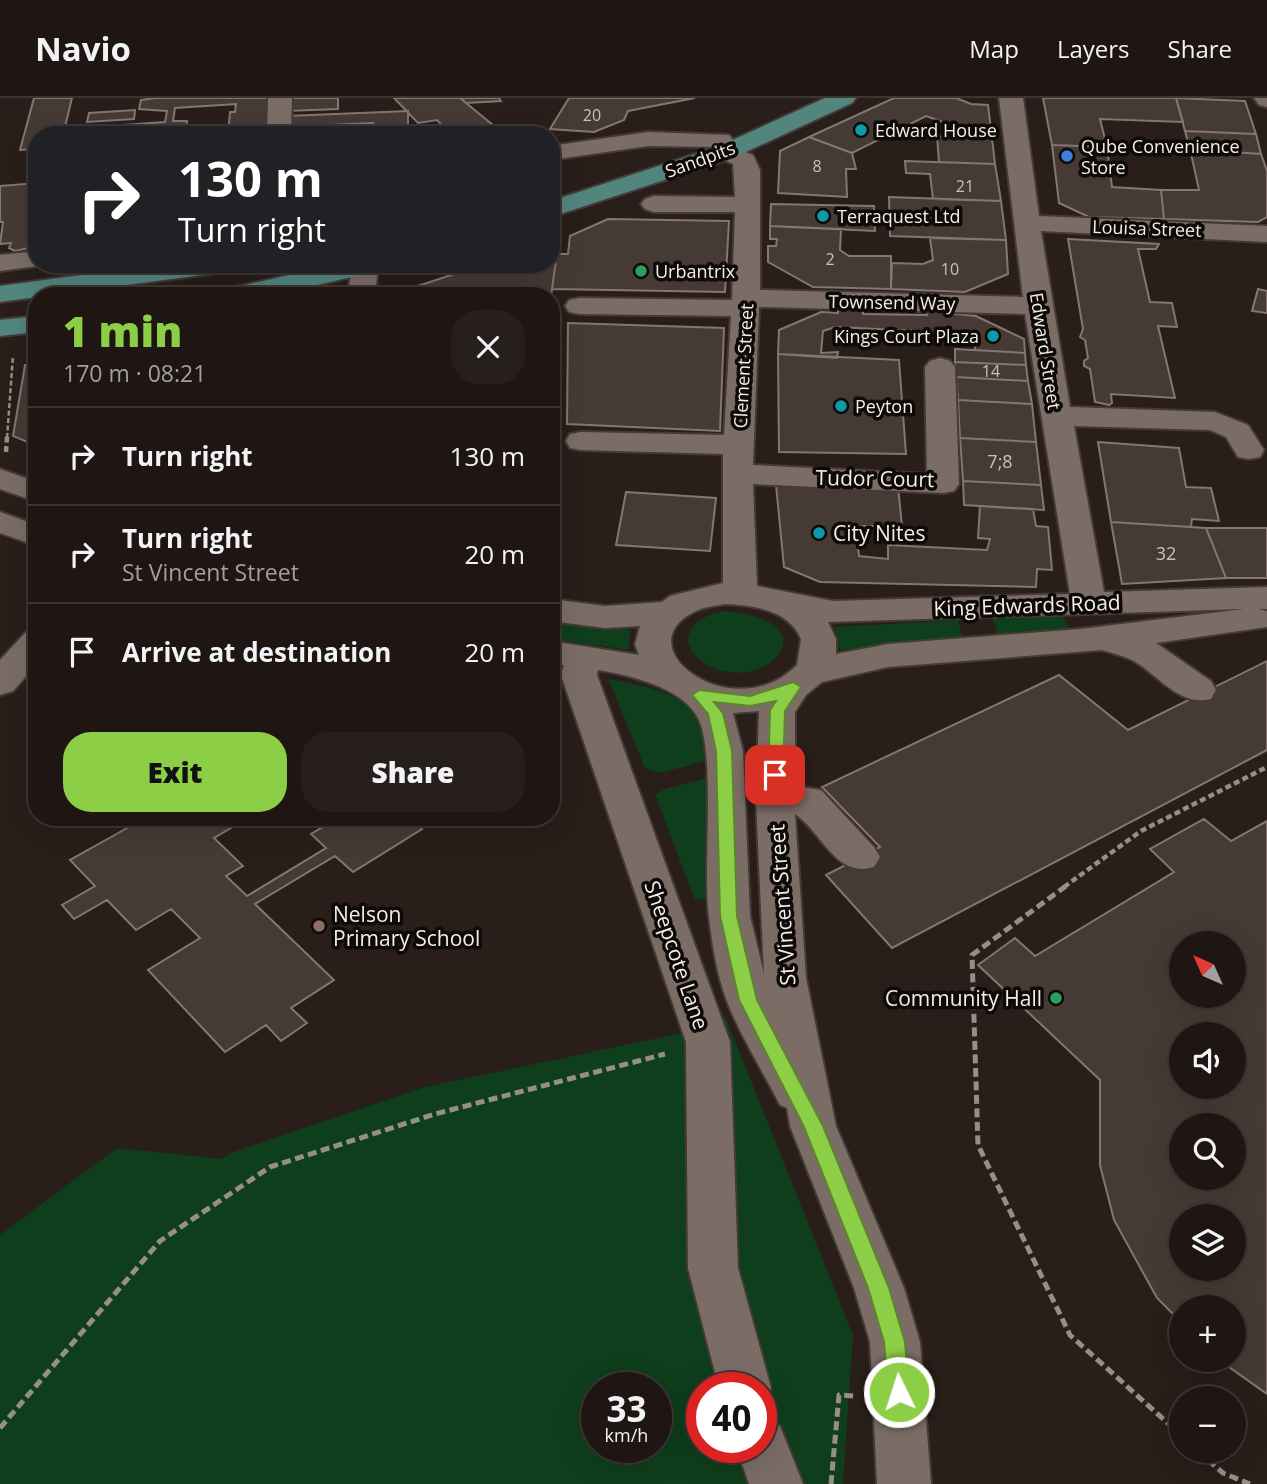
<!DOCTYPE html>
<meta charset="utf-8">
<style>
:root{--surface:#1f1613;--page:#271f1c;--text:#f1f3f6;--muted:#a19fa0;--line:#3c3533;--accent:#8cce45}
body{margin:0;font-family:"Open Sans",sans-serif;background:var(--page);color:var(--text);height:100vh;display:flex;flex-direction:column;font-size:26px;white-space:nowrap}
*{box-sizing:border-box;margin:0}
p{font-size:23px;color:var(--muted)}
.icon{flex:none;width:38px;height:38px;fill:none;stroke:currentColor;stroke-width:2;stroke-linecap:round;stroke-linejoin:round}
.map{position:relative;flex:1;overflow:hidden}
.side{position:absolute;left:28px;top:189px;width:532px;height:539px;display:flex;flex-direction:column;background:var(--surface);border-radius:28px;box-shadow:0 7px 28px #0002,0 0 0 2px var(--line)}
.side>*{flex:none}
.banner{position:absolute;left:28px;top:28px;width:532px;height:147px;border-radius:28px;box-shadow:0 7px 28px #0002,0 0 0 2px var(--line);background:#202124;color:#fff;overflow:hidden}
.needle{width:46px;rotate:315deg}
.fabs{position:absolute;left:1169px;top:833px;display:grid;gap:14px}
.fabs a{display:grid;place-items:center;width:77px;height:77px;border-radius:50%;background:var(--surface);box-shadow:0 7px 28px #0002,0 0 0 2px var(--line);font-size:35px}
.speed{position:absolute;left:581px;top:1274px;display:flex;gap:14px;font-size:35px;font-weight:700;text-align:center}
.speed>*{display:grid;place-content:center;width:91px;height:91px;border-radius:50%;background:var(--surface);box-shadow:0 7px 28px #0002,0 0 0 2px var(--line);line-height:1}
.speed small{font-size:18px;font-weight:400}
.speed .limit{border:10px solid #d22;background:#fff;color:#111}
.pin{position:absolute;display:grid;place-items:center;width:60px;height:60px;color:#fff;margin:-30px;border-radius:14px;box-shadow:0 4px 10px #0006}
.me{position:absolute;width:77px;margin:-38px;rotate:356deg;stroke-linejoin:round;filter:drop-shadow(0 0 5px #0008)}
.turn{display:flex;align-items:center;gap:24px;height:147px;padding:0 35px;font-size:32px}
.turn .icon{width:91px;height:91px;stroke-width:2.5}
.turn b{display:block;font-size:49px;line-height:60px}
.round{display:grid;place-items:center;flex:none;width:74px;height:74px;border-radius:28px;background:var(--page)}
.headline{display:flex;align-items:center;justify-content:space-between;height:119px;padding:0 35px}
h1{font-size:42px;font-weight:800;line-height:52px;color:var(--accent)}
.button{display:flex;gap:14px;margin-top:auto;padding:14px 35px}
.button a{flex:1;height:80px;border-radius:28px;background:var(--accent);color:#111;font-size:28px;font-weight:800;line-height:80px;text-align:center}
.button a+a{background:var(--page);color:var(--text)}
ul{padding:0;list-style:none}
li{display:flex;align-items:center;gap:21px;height:98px;padding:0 35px;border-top:2px solid var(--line)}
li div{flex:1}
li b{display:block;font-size:26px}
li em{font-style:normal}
header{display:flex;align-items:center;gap:42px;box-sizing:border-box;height:98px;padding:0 35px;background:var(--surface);border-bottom:2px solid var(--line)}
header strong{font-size:33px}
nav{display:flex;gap:38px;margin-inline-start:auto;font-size:24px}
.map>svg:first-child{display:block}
.green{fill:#0f3e1c;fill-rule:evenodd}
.building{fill:#463a34;stroke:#847670;stroke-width:2;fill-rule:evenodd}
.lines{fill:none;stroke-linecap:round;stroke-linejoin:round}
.minor-casing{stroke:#443a36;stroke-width:4}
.major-casing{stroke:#443a36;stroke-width:4}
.path-far2{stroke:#978e89;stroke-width:2.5;stroke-dasharray:5 2.5;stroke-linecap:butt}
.path-far1{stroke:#978e89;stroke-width:4.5;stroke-dasharray:6 3.5;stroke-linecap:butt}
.path{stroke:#978e89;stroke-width:5;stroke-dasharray:9 4.5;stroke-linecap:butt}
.minor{fill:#7b6d66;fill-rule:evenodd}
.major{fill:#53857f;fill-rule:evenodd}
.route{fill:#8cce45;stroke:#5b862d;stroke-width:2}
.culture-dot{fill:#0f9aa8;stroke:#0e0a07;stroke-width:2.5}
.shop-dot{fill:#3f7fe0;stroke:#0e0a07;stroke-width:2.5}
.leisure-dot{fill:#2e9e5b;stroke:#0e0a07;stroke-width:2.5}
.education-dot{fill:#8d6e63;stroke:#0e0a07;stroke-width:2.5}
.labels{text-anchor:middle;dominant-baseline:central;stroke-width:7;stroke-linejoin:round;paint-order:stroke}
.far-number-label{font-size:16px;fill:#c9c0bc}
.far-poi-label{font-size:18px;fill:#f5ede9;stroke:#0e0a07;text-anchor:start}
.far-street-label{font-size:18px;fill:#f5ede9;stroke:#0e0a07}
.number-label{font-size:18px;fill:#c9c0bc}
.street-label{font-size:21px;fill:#f5ede9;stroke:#0e0a07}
.poi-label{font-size:21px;fill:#f5ede9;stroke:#0e0a07;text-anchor:start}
</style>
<header>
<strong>Navio</strong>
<nav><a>Map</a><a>Layers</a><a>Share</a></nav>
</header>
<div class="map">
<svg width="1267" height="1386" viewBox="0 0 1267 1386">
<rect width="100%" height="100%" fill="#291e19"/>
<!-- green -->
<path class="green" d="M724,513C744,513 803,526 777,558C754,587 694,576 687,541C693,523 706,517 724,513Z
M1062,517L1070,533L998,539L993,521Z
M551,521L630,532L629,552L551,541Z
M958,522L963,542L840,552L834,529Z
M608,581C636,587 688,593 700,625C704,636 704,651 705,663L660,675L645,670Z
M707,680L709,800L695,802L655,697L665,691Z
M725,918L853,1237L843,1386H0V1137L117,1050L222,1061L230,1055L425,989L678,936ZM597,1290H656V1349H597ZM702,1290H761V1349H702Z"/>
<!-- building -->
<path class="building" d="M34,0H72L63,37H37V51L20,52Z
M155,0H269L267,37H228L230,14H235L236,6L175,10L173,23H187L185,36L136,37L137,26L165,24L167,13L139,11L141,2Z
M288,0H338V11L287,13Z
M394,0H460L505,37H451L437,22L418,25Z
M460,0H499L501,3L466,5Z
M569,0H695L628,13L624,22L594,34L550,31Z
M894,0H956L971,6L988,7L995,66L939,64L937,38L947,39L948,26L926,18L852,55L809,39Z
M1043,0H1176L1183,24L1100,21L1107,49L1052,47Z
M1176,0L1245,3L1256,36L1185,33Z
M135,12L134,21L87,24L89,15Z
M408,13V29L373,31V25L287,29V18Z
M137,26L136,37H74L75,30Z
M332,27L352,29L356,37H286L320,34Z
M1185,33L1256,36L1261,56L1190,51Z
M809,39L852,55L856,71H846L847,99L778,95L780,53Z
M1052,47L1107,49L1112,89L1161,92L1164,121L1089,119L1059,105Z
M1190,51L1261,56L1267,73V119L1258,124L1164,121L1161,92H1199Z
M905,63L995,66L1001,103L933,101L930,76L906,75Z
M37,85V142L34,143L33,149L15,153L9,150L11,145L0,146L3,124H0V88Z
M889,99L1001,103L1006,142L890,138Z
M771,106L874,108L875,133L770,128Z
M608,121L729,123L725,194L552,191L557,156H568L570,138Z
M770,128L841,131L840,152L849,158H891V191L813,189L768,164V148H776L777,141H770Z
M930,140L1006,142L1008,176L965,194L891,191L892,165L923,166L933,162Z
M559,141L551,198H388L484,166H551V144Z
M1068,141L1159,146L1156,151H1138L1150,204L1172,205L1177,229L1158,228L1175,300L1111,296L1112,305L1109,307L1095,304L1090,271L1084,268V263L1088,260L1085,242L1080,239L1083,231Z
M1258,191L1267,193V215L1252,213Z
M838,211L863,212V216L927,217L926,213L976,218L1024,241L1025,255L975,252V240L964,235L835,229L823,233L821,255L838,254L837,260L778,256L779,232L821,214L838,215Z
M568,225L724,230L720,333L567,326Z
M955,251L1025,255L1026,267L955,264Z
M778,256L899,262L906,356L779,354Z
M955,264L1026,267L1028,283L956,279Z
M25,267H37V348L13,338Z
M956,279L1028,283L1032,306L958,302Z
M958,302L1032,306L1036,344L960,340Z
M960,340L1036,344L1041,387L963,383Z
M1098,344L1179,350L1186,389L1211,390L1219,423L1192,421L1191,429L1111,424Z
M963,383L1041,387L1044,412L964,407Z
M776,387L898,389L902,428H856L859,458L888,461V447L987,452L990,441L978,440L980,408L1033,411L1036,428L1048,429L1052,472L1037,471L1036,489L820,484L784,469Z
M626,394L716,400L710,453L616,447Z
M1111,424L1206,430L1226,480L1122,486Z
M1206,430H1267V480H1226Z
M1267,563V652L892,850L826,777L880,749L822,689L1059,577L1128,632Z
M147,719H192L201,727L214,719H250L214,740L243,768L226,778L247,798L326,750L311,736L333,723L329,719H408L422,731L353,774L335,758L255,806L334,882L291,910L307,925L281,943L266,927L225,954L148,872L200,840L171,811L136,832L107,802L74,821L62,807L95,788L70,762Z
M1204,721L1231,743L1267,723V1296L1219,1262H1234V1209H1181V1224L1157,1200L1114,1122L1100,1067V982L978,867L1015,840L1035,858L1174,774L1150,751ZM1181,845H1234V898H1181ZM1181,936H1234V989H1181ZM1181,1027H1234V1080H1181ZM1181,1118H1234V1171H1181Z"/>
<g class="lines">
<!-- minor casing -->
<g class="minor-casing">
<path id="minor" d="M268,0H292L291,37H267Z
M999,0H1023L1039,118L1267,128V144L1041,133L1070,309L1215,314L1248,327L1264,352L1260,359L1249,361L1238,359L1226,339L1210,332L1074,328L1104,494L1267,489V511H1259L1267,513V529L1156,545L1211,583L1216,592L1211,601C1180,609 1159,578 1134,563C1124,558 1112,555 1102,552L888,569L822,584L806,597L795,614V688L821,692L874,749L880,759L874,769C836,781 822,734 795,716L806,880L836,1028L904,1190L920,1244L931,1386H877L870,1244L854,1190L790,1028L787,1010L780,1007C763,973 740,938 727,903C717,878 712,845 709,819C702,773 717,653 697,618C680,589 629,577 598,572L597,577L730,944L738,1170L771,1290L761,1308V1290H719L688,1170L686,944L561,577L564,567L551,566V543L639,557L635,546L640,528L605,530L551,523V501L605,508L662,504L670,498L723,485V356L581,352L570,350L566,343L570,336L581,334L724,337L731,218L579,216L569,214L565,208L569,202L579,200L732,202L735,114H654L645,111L641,106L645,101L654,98L735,99L733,66L717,59L714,54L717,49L648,48L551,62V48L648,34L729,37L733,42L728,47L753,57L760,72V192L1023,199ZM759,209L1025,216L1070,496L833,503L757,488L753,386L943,395L954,393L959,386L955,269L950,263L940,260L930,263L925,269L927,376L753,367ZM725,506C753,507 789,512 801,541L797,567C734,631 623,550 694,514C702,509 715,508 725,506ZM1244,511L1080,531L888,546L836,556V541L828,524ZM759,613L756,702L764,876L750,818L743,653L733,615Z
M1254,0H1267V9L1259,7Z
M37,153V166L46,167L0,173V157Z
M353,166H377L378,169L375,198H347Z
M0,371L37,384V404L0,391Z
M0,414L37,427V448L0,435Z
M37,532V566L13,593L0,597V562L25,535Z
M761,1320L780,1328L803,1386H749L736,1349H761Z"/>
</g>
<!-- major casing -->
<g class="major-casing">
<path id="major" d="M825,0H856L852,5L735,59L551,119V103L717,49Z
M162,166H237L233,172L224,174L0,204V188Z
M337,166H386L382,172L270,198H219L223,192Z
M37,218V234L0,238V222Z"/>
</g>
<!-- path-far2 -->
<path class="path-far2" d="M7,340L13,258"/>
<!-- path-far1 -->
<path class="path-far1" d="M6,354L7,338
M1064,789L1141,733L1267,669"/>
<!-- path -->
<path class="path" d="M1066,788L972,857L978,1047L1070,1237L1181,1337
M0,1330L160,1143L270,1069L435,1016L665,956
M1198,1353L1223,1375L1250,1386
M831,1386L839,1297L854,1298"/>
<!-- minor -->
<use href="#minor" class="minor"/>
<!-- major -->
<use href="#major" class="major"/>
</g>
<!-- route -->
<path class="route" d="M793,584L801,589L785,613L783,677L775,682L768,677L770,612L776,603L750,608L714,604L723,615L732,653L737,818L757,902L823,1028L889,1190L905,1244L909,1294L906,1301L899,1304L891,1301L888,1294L884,1244L868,1190L804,1029L739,902L720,818L716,653L708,616L692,597L699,592L750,598Z"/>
<!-- markers -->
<g class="culture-dot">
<circle cx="861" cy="32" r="7"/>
<circle cx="823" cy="118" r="7"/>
<circle cx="993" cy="238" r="7"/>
<circle cx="841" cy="308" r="7"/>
<circle cx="819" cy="435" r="7"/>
</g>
<circle class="shop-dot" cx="1067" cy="58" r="7"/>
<g class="leisure-dot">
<circle cx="641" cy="173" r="7"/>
<circle cx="1056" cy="900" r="7"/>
</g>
<circle class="education-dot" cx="319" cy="828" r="7"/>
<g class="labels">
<!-- far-number labels -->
<g class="far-number-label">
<text x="592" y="17">20</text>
<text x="817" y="68">8</text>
<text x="965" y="88">21</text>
<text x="830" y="161">2</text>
<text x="950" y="171">10</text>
<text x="991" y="273">14</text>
</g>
<!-- far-poi labels -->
<g class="far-poi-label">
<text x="875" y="32">Edward House</text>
<text x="1081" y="48">Qube Convenience<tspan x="1081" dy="21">Store</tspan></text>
<text x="837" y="118">Terraquest Ltd</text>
<text x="655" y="173">Urbantrix</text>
<text x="979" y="238" text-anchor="end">Kings Court Plaza</text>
<text x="855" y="308">Peyton</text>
</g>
<!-- far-street labels -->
<g class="far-street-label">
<text transform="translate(700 61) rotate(-20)">Sandpits</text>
<text transform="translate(1147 130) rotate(2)">Louisa Street</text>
<text transform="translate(892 204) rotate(1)">Townsend Way</text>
<text transform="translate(1046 253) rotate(81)">Edward Street</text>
<text transform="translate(743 268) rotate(-87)">Clement Street</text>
</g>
<!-- number labels -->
<g class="number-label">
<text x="1000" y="363">7;8</text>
<text x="1166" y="455">32</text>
</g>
<!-- street labels -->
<g class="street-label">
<text transform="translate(875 380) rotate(1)">Tudor Court</text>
<text transform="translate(1027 507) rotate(-2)">King Edwards Road</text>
<text transform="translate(782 807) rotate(-94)">St Vincent Street</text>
<text transform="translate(677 857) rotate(71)">Sheepcote Lane</text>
</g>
<!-- poi labels -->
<g class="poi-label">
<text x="833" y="435">City Nites</text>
<text x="333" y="816">Nelson<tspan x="333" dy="24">Primary School</tspan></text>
<text x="1042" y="900" text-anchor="end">Community Hall</text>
</g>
</g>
</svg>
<div class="fabs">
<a><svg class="needle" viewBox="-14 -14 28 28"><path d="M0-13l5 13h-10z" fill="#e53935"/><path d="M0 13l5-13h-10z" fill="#a19fa0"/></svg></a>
<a><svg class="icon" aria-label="sound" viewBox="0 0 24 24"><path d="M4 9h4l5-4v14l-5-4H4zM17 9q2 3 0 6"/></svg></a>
<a><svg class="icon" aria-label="search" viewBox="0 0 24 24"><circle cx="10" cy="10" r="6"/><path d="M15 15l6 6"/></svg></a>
<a><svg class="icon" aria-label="layers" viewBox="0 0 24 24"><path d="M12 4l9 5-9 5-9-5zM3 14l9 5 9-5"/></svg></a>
<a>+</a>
<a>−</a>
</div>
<div class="speed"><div>33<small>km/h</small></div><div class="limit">40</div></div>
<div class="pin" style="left:775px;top:677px;background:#d93025"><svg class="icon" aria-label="arrive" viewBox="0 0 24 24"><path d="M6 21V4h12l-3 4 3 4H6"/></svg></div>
<svg class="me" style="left:899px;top:1294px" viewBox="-20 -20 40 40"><circle r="17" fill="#8cce45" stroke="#fff" stroke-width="3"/><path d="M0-11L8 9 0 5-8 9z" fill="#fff"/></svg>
<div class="banner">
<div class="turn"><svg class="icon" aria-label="right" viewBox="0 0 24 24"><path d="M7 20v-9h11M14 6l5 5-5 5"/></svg><div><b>130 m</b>Turn right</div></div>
</div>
<section class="side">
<div class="headline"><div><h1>1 min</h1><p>170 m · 08:21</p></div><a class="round"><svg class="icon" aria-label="close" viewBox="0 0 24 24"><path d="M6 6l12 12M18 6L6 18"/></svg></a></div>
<ul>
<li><svg class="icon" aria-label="right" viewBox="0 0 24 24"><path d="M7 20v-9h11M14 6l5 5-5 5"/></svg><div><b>Turn right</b></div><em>130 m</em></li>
<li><svg class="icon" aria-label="right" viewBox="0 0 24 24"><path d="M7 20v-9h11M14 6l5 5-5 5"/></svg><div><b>Turn right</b><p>St Vincent Street</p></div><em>20 m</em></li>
<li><svg class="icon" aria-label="arrive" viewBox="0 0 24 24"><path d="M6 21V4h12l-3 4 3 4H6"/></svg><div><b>Arrive at destination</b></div><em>20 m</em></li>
</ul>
<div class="button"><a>Exit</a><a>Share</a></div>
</section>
</div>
